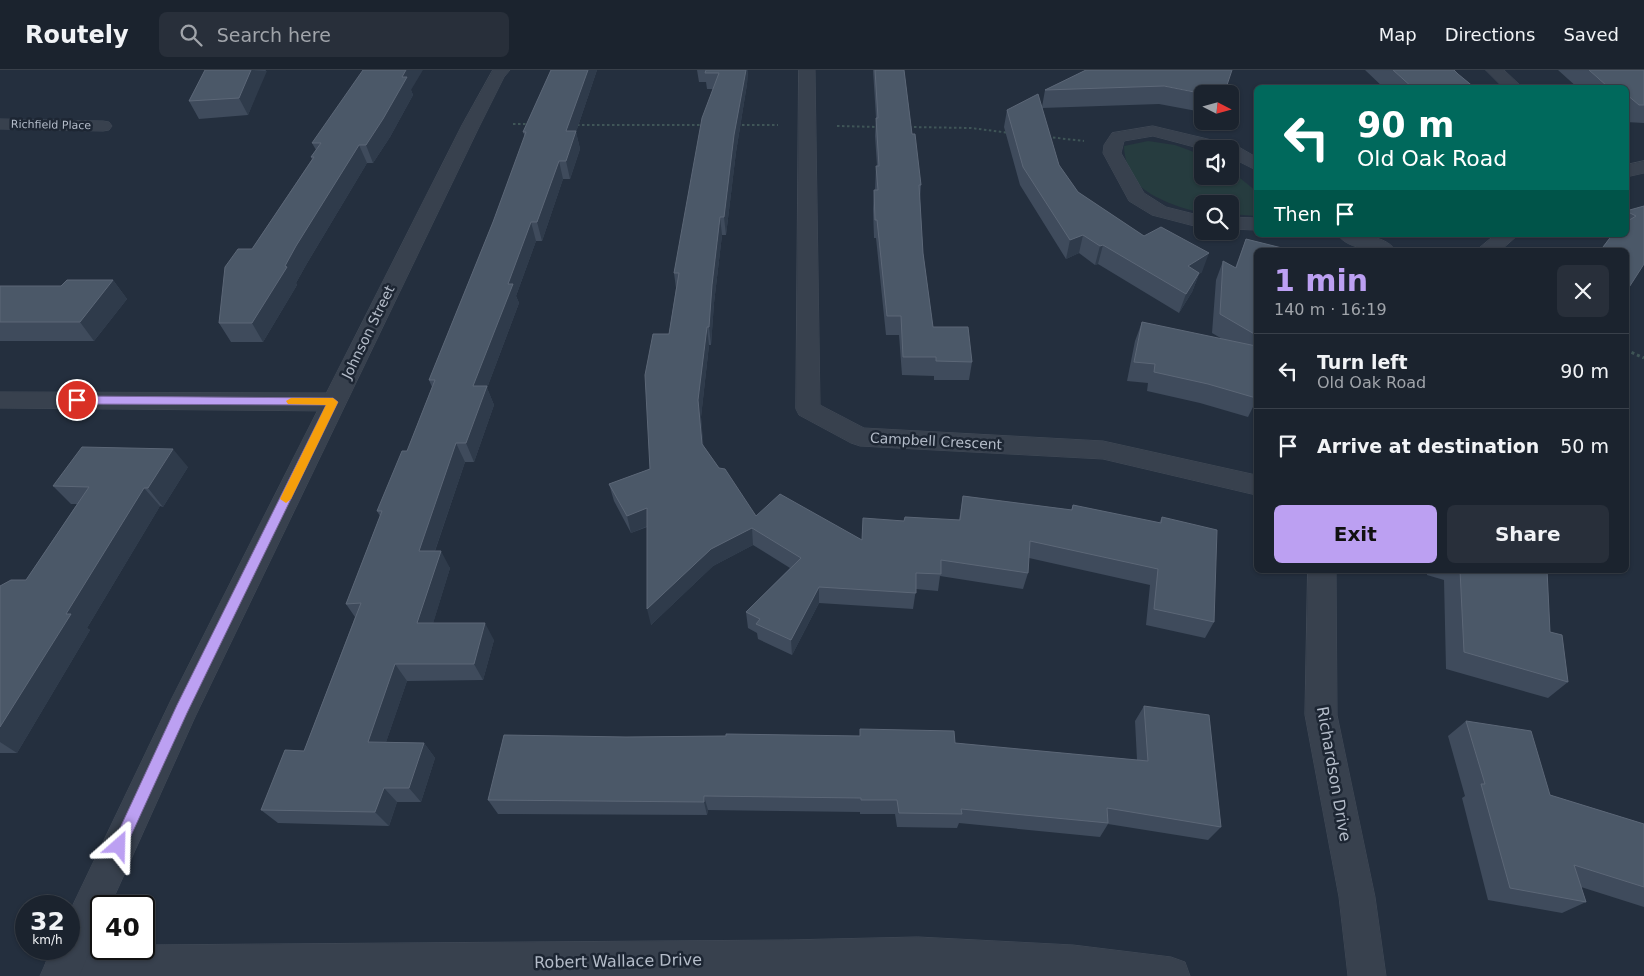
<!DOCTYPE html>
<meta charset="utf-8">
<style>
:root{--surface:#1b232e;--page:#282f3a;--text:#f1f3f6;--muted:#a0a4aa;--line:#39404a;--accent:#bca0f2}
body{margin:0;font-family:"DejaVu Sans",sans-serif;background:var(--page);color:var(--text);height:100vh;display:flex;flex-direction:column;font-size:19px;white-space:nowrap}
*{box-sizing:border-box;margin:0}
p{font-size:16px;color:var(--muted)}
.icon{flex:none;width:28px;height:28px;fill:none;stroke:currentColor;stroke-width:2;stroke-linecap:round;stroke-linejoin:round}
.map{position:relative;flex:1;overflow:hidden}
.side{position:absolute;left:1254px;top:178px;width:375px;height:325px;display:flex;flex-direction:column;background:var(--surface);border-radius:8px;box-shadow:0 1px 4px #0004,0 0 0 1px var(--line)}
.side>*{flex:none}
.top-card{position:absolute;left:1254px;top:15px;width:375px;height:152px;border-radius:8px;box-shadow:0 1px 4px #0004,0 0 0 1px var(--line);background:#00695c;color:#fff;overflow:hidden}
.needle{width:32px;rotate:96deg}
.tools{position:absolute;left:1194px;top:15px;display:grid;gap:10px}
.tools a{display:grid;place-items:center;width:45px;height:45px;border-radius:8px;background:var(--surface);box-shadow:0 1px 4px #0004,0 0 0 1px var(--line);font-size:25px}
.speed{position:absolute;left:15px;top:825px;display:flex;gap:10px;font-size:25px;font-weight:700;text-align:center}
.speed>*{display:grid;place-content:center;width:65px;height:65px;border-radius:50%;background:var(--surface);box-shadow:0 1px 4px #0004,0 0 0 1px var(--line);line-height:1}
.speed small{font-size:12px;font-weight:400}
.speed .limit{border:2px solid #111;border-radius:8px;background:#fff;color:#111}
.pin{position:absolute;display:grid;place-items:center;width:42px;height:42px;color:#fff;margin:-21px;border:2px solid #fff;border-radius:50%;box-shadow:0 1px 5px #0007}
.me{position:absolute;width:55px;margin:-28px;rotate:25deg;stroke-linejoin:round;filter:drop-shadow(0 0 4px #0008)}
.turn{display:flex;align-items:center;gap:18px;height:105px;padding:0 20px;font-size:22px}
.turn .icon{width:65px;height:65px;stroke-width:2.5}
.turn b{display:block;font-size:35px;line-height:42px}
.then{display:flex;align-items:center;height:48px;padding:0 20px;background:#0003;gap:10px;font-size:19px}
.round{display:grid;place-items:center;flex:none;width:52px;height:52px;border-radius:8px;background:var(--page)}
.headline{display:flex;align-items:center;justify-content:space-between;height:85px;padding:0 20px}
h1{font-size:30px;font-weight:700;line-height:38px;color:var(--accent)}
.cta{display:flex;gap:10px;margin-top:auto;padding:10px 20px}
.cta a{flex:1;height:58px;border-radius:8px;background:var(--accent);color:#111;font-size:20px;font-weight:700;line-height:58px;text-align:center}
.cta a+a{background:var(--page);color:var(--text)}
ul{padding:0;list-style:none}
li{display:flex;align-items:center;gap:15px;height:75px;padding:0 20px;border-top:1px solid var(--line)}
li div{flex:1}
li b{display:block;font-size:19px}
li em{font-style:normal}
header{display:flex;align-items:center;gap:30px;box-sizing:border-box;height:70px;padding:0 25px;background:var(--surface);border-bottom:1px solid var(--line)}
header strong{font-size:24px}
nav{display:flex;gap:28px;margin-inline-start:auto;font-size:18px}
.search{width:350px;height:45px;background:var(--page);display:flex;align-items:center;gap:12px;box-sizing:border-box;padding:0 18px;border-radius:8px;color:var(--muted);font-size:19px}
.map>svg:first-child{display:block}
.green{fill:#263c3f}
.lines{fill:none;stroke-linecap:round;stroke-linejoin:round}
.minor-casing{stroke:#414a57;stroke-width:1}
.tertiary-casing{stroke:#414a57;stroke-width:1}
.path-far1{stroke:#3f5557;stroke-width:2;stroke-dasharray:2.5 2.5;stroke-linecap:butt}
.path{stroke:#3f5557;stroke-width:3;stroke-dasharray:3 3;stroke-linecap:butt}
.minor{fill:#38414e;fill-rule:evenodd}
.tertiary{fill:#38414e;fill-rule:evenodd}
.wall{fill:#3f4b5c}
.shaded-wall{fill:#2f3b4b}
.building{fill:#4b5868;stroke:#5c6777}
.route{fill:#bca0f2;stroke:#7a689d}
.slow{fill:#f59e0b}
.labels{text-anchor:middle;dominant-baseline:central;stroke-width:5;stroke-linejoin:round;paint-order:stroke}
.far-street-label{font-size:11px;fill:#b4bcc9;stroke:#1d2633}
.street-label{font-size:14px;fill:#b4bcc9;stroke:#1d2633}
.near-street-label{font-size:16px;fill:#b4bcc9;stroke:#1d2633}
</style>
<header>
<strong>Routely</strong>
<div class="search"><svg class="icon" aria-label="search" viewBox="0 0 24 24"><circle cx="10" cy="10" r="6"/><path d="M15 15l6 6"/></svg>Search here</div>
<nav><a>Map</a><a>Directions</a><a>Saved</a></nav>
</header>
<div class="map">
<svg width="1644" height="906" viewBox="0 0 1644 906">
<rect width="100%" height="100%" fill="#242f3e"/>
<!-- green -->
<path class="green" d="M1148,71L1175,75L1202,85V106H1230V100L1256,121V146L1230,144V134H1202V142C1186,141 1150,127 1139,115C1130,104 1124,89 1124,76Z"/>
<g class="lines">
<!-- minor casing -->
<g class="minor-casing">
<path id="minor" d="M799,0H815L820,335L864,358L1103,371L1256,405V425L1103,389L860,376L851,373L799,345L796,339Z
M1486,0H1504L1523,18H1504Z
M0,49L103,51L109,52L112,56L109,60L103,61L0,59Z
M1153,56L1237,76L1256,87V100L1230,87V79H1202L1153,66L1124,71L1121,83L1144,123L1166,137L1202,146V158L1152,145L1129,131L1103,83L1104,75L1112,63Z
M1644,91V103L1626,107V95Z
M1230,147L1256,148V160L1230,159Z
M1338,165C1355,165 1385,164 1395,180C1378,180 1349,181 1338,165Z
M1495,165H1518L1501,180H1477Z
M0,322L333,323L342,326L345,332L342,338L333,341L0,338Z
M1308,500H1336L1337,645L1375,827L1386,906H1348L1339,827L1305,645Z
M918,867L1073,875L1171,887L1185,892L1190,906H49L45,895L50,881L57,879H69V876H101V879H144V875L788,870Z"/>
</g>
<!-- tertiary casing -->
<g class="tertiary-casing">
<path id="tertiary" d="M493,0H510L504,7L480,55L195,647L110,836H101V856L79,906H40L52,879H69V843L171,630L462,55Z"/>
</g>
<!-- path-far1 -->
<path class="path-far1" d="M513,54H530
M577,55H703
M737,55H778
M837,56L878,57
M909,57L971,58L1010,63
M1048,67L1084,71"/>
<!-- path -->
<path class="path" d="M1626,280L1644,288"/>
<!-- minor -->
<use href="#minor" class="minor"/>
<!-- tertiary -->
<use href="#tertiary" class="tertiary"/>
</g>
<!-- wall -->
<path class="wall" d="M205,0H266L248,45L199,49L189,31Z
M551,0H597L576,62L580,79L570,109H563L542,171H536L516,226L519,233L487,318L494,335L474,392H465L435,481L450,498L433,553L494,570L483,610L407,611L386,672L424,673L435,688L421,732H397L389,756L278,753L261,740L304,681L355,547L346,534L380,446L377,441L407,381L432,317L429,310L493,152L525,67L523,62Z
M697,0H748L747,14L736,82L726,165H722L714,233L711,275H709L701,347L703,375L719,398L756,446L862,470L904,451L959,450L963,426L1071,440L1073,435L1159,453L1162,447L1214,552L1205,568L1146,555L1150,515L1029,488L1028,503L1023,519L940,506L938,521L916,519L913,539L819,533L792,585L758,569L757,563L748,558L746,542L790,498L753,475L713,496L651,555L647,457L631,463L614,431L609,414L650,399L669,264L676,218L674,203L713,19H707L706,12H699Z
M873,0H904L912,64L921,115L920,129L923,183L933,257L972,292L969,310H934V306L902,305L899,265H886L876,168H874L873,139L874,120H875L876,96H877L875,66L876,48Z
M1086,0L1202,24V42L1159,34L1042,38L1059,95L1078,122L1144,166L1202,202L1199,204L1192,222L1179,243L1098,194L1095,195L1079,183L1066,189L1020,115L1004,57L1007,40L1042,37L1045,20Z
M1365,0H1454L1458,4L1475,18H1384Z
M1558,0H1644V53L1626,52V18H1578Z
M411,20L413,25L390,67L373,93H367L306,195L296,213L297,215L263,272H231L219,253L252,179L312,89L311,87L316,80L312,73Z
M1644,136L1626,180H1600L1612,165H1626V141Z
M1246,169L1256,180V331L1248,347L1200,333L1147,321L1148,313L1127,311L1135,271L1142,252L1224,270L1212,263L1216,210L1223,191L1235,198Z
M113,210L127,229L94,271H0V216H61Z
M188,397L163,437L160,436L87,558L90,560L17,683H0V516L26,510L77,434H71L53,416Z
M1427,500H1547L1550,562L1568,612L1548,628L1446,599L1444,510L1427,505Z
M1144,636L1221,757L1208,770L1108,754L1100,767L959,753L957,758L897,757L895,744H860V742L708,740L707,745L498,744L488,730L626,667L860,666V659L955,673L1137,690L1135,651Z
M1466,651L1550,725L1644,754V837L1581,817L1586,832L1562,843L1488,830L1462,728L1465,726L1448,666Z"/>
<!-- shaded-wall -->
<path class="shaded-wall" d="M251,0L267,1L248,45L239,28Z
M406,0H423L411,20L413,25L390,67L373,93L366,75L402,7Z
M588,0H597L576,62L580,79L570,109L566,91V61Z
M746,0H748L747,14L736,82L726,165L724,147L734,65Z
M359,75L367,93L306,195L296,213L297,215L263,272L252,253L296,176Z
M559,91L563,109L542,171L537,152Z
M720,147L722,165L714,233L711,275L709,257L712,215Z
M531,152L536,171L516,226L519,233L487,318L494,335L474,392L466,373L473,316L508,214Z
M1083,165L1079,183L1066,189L1070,170Z
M1103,175L1098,194L1095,195L1100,176Z
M1209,183L1202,202L1199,204L1192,222L1179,243L1186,224L1188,196Z
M113,210L127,229L94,271L80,252Z
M707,257L709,275L701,347L705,391L702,374L698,330Z
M456,373L465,392L429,498L419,481Z
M173,379L188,397L163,437L148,418Z
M144,418L160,436L87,558L90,560L17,683L0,672V657L66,544Z
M647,438L650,455L631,463L627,446Z
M752,458L753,475L713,496L651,555L647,539L711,479Z
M441,481L450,498L428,570L417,553Z
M819,517V533L792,585L791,570Z
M485,553L494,570L483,610L474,594Z
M395,594L407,611L381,687L368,672Z
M424,673L435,688L421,732L409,718Z
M384,718L397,732L389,756L375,742Z
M704,726L708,740L707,745L704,732Z"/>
<!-- building -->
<path class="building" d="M205,0H251L239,28L189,31Z
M363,0H406L402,7H407L383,49L366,75H359L296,176L285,196L287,197L252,253H219L225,197L238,179H252L314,87H311L321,73H312Z
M551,0H588L566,61H576L566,91H559L537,152H531L508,214H513L473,316H487L466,373H456L419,481H441L417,553H485L474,594H395L368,672L424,673L409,718H384L375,742L261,740L285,680L304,681L361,533L346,534L382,441H377L402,381H407L435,310H429L493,152L526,62H523Z
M706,0H746L734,65L724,147H720L712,215L709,257H707L698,330L702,374L719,398L725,399L756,446L780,424L862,470L863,448L904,451L905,447L960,450L963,426L1072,440L1073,435L1161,453L1162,447L1217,460L1214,552L1154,539L1158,499L1030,471L1028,503L941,490V504L916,503V523L819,517L791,570L756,554L760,549L746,542L801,488L752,458L711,479L647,539V438L627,446L609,414L650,399L645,305L653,264H669L679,203H674L702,48L719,3H705Z
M875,0H904L912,64H915L921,115H919L923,183L933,257H968L972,292L936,291V287H903L901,246H887L877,150H875L874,120H878L876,96H879L876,48H878Z
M1086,0H1232L1224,24H1204L1164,16L1045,20Z
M1393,0H1454L1458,4L1475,18H1413Z
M1589,0H1644V35H1639L1626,24V18H1619L1617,16H1607Z
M1038,24L1059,95L1078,122L1144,166L1161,157L1209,183L1188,196L1199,203L1186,224L1103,175L1100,176L1083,165L1070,170L1023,97L1007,40Z
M1644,136V194L1626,222V180H1601L1612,165H1626V152L1636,146L1626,141Z
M1246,169L1290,180H1256V265L1220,244L1223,191L1236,198Z
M67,210H113L80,252H0V216H61Z
M1142,252L1256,276V328L1208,314L1154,302L1155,294L1134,292Z
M82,377L173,379L148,418H144L66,544H71L0,657V516L11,510H26L89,417L53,416Z
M1460,500H1547L1550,562L1562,565L1568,612L1464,582Z
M1144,636L1209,645L1221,757L1107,738L1108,753L961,739L962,744L899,743L897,730H861V728L704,726V732L488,730L504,665L626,667L726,666V664L860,666V659L954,661L955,673L1148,691Z
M1466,651L1531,661L1550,725L1644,754V817L1574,795L1586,832L1510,818L1481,714H1485Z"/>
<!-- route -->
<path class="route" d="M77,326L333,328L338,332L187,643L124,781L119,783L114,781L112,776L114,771L177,635L326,335L77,334L72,330Z"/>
<!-- slow -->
<path class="slow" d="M291,328H333L338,332L291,429L286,433L280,429L326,335L288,334L286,331Z"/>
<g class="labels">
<!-- far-street labels -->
<g class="far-street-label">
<text transform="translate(51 55) rotate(1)">Richfield Place</text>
</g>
<!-- street labels -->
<g class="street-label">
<text transform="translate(368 262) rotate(-64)">Johnson Street</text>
<text transform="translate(936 371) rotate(3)">Campbell Crescent</text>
</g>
<!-- near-street labels -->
<g class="near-street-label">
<text transform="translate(1334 704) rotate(80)">Richardson Drive</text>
<text transform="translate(618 891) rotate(-1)">Robert Wallace Drive</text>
</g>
</g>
</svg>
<div class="tools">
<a><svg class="needle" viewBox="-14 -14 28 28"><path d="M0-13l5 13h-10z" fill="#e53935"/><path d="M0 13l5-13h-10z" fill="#a0a4aa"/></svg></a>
<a><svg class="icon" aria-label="sound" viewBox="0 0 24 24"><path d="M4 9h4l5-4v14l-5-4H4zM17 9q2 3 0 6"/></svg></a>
<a><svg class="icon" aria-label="search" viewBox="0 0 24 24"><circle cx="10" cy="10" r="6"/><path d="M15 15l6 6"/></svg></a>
</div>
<div class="speed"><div>32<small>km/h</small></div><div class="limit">40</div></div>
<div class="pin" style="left:77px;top:330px;background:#d93025"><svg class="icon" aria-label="arrive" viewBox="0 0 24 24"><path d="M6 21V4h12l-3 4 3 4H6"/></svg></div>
<svg class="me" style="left:119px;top:776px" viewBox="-20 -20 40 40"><path d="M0-17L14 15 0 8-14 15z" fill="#bca0f2" stroke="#fff" stroke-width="4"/></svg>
<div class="top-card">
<div class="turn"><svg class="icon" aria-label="left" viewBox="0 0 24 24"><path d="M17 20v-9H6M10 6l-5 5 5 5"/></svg><div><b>90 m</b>Old Oak Road</div></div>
<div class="then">Then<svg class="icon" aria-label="arrive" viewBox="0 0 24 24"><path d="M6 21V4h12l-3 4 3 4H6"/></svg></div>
</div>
<section class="side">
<div class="headline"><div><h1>1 min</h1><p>140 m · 16:19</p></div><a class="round"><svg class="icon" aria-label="close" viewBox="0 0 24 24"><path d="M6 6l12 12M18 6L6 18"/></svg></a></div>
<ul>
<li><svg class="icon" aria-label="left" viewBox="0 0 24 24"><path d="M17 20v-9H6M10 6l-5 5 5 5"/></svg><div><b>Turn left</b><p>Old Oak Road</p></div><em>90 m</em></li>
<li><svg class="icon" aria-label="arrive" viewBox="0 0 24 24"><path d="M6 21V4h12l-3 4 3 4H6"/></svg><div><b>Arrive at destination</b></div><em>50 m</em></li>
</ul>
<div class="cta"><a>Exit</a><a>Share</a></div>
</section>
</div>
